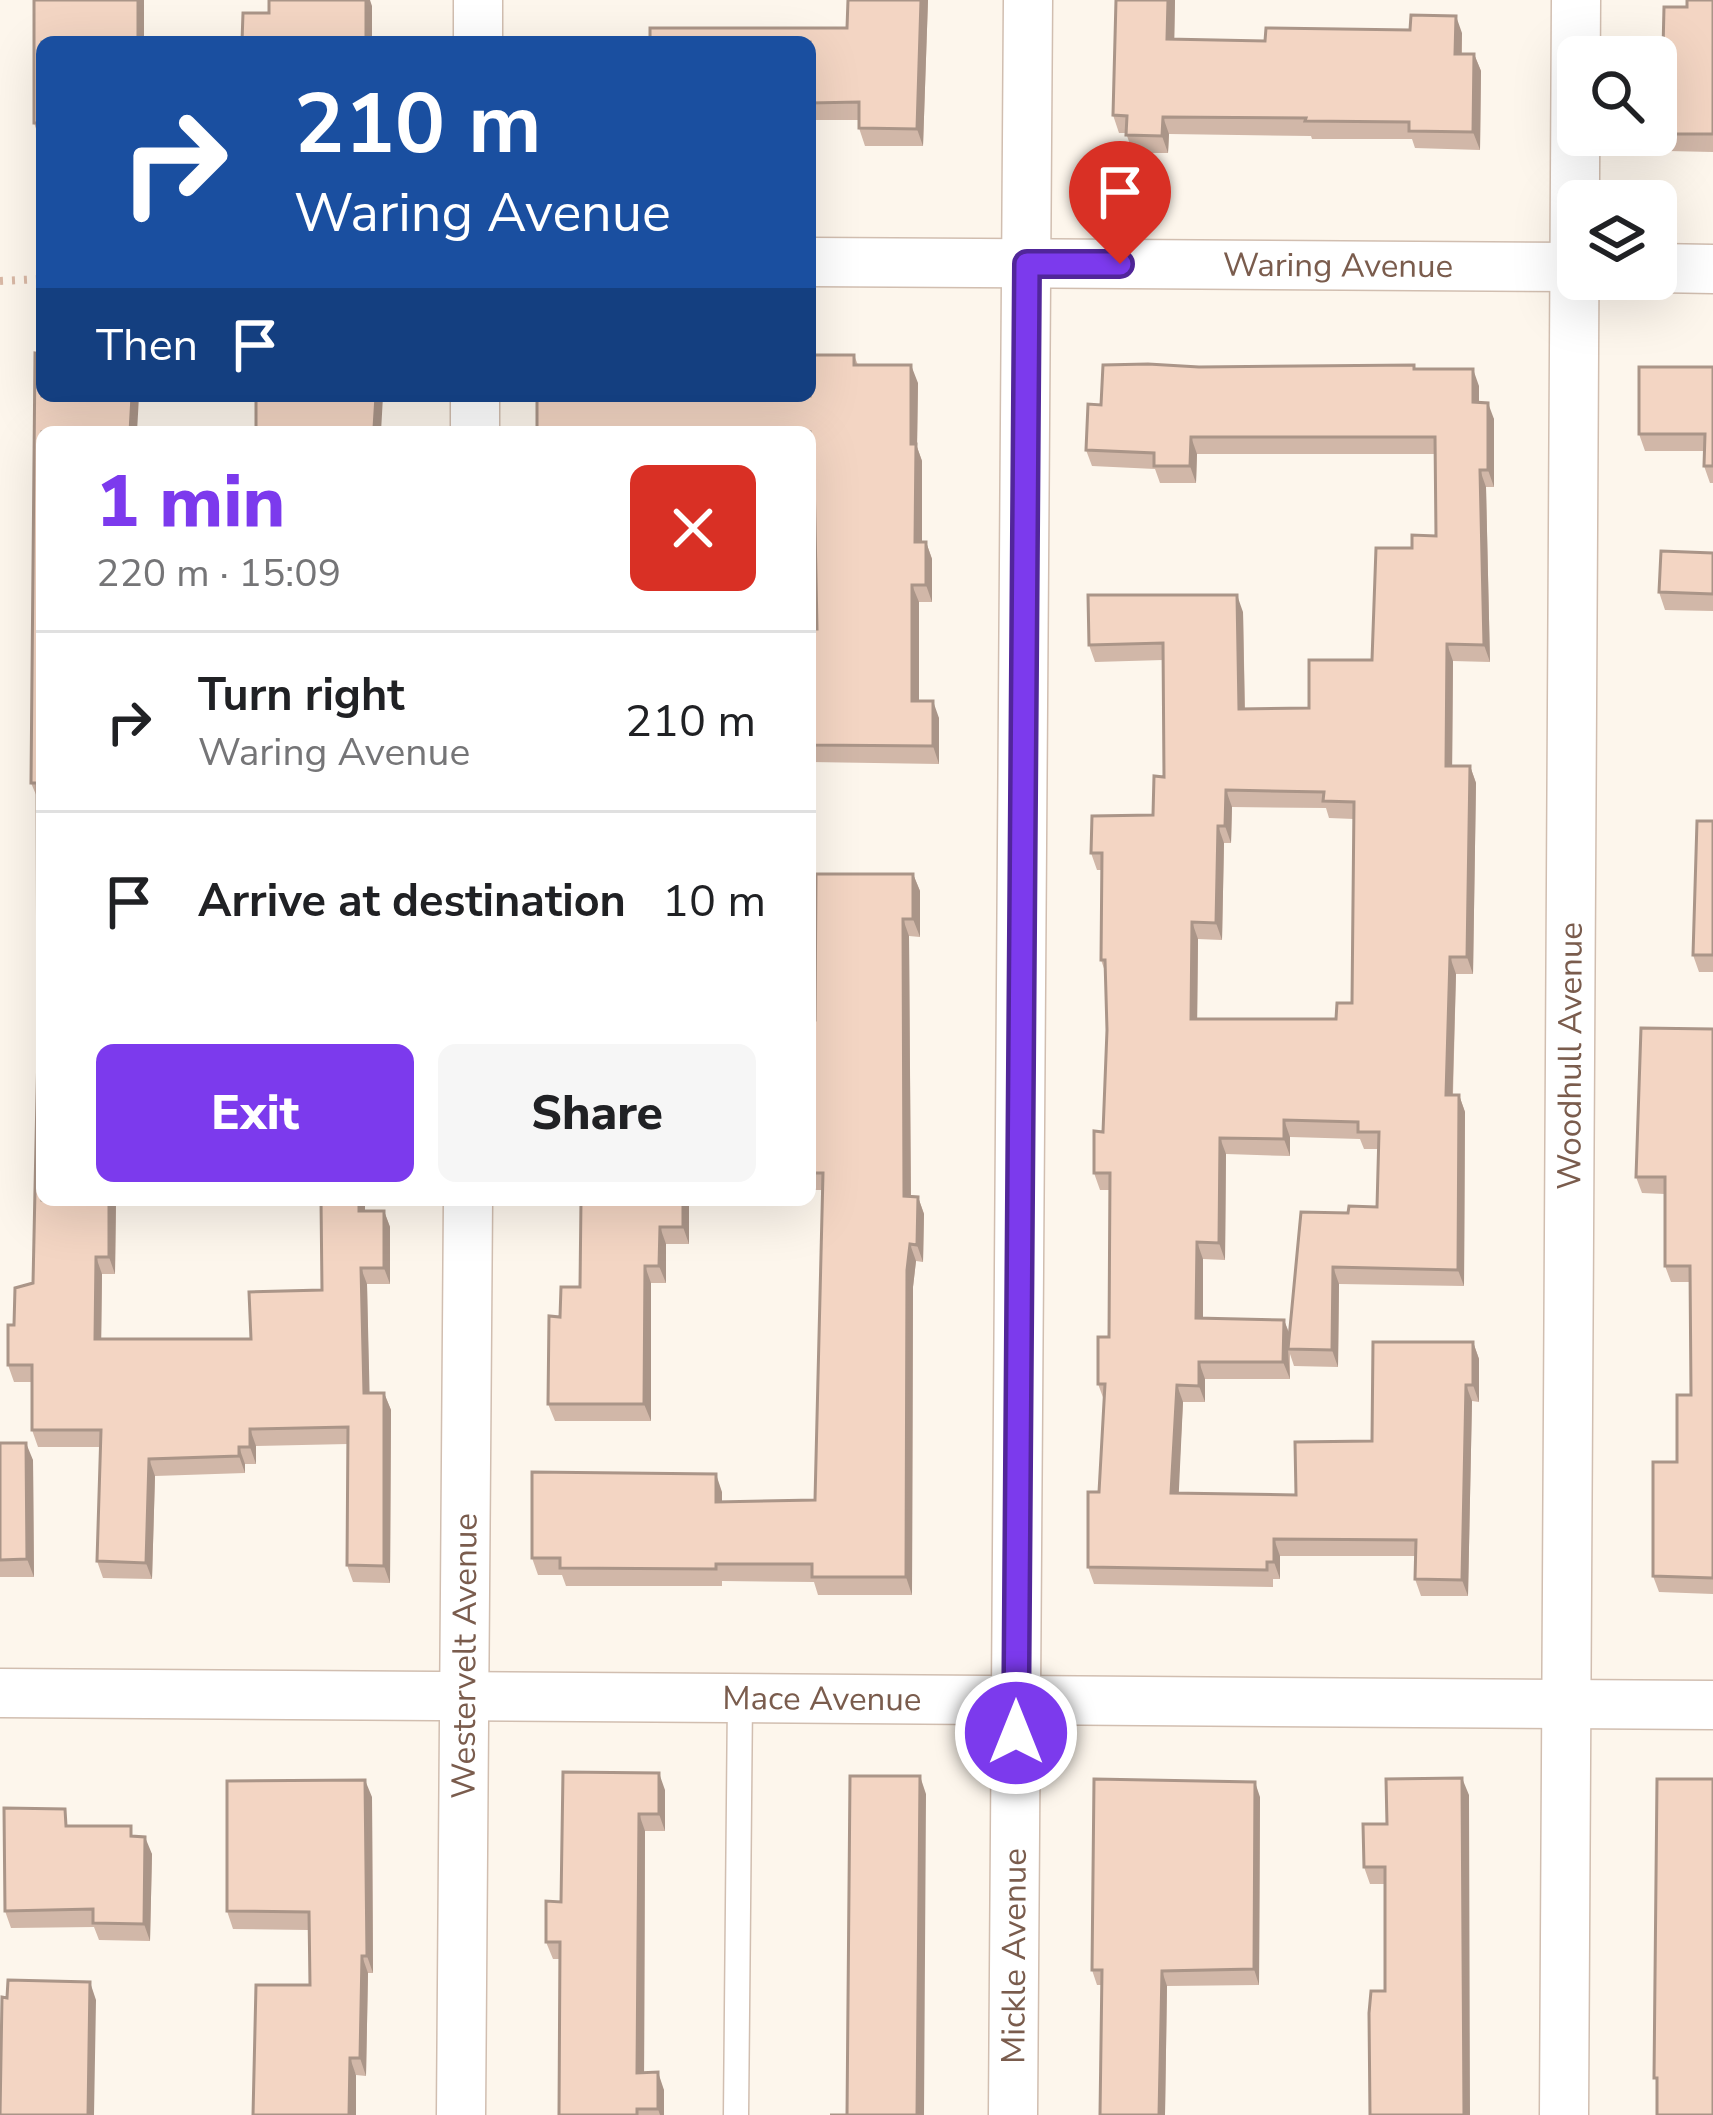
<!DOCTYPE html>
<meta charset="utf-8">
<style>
:root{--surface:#fff;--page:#f6f6f6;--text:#202124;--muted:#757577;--line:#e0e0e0;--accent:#7c3aed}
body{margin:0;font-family:"Nunito Sans",sans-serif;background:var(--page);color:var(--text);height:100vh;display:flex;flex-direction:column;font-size:45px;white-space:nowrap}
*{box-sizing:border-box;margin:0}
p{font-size:39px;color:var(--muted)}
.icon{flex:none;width:66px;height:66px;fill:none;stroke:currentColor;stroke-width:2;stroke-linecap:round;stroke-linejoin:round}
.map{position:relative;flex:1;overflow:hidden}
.drawer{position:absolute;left:36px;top:426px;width:780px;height:780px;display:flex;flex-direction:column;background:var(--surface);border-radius:18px;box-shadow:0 12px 48px #0002}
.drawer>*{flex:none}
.hud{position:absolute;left:36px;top:36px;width:780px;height:366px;border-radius:18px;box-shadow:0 12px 48px #0002;background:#1a4fa0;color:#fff;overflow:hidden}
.buttons{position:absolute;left:1557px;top:36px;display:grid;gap:24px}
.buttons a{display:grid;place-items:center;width:120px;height:120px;border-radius:18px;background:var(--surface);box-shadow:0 12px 48px #0002;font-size:60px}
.pin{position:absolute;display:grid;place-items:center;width:102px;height:102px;color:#fff;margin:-123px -51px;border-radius:50% 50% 50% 0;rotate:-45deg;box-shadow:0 0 12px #0007}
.pin .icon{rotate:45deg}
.me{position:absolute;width:132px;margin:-66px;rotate:0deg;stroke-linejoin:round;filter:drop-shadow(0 0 9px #0008)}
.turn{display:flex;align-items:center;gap:42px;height:252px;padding:0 60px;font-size:54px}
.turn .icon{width:156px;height:156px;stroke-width:2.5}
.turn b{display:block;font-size:84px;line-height:102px}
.then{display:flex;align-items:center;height:114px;padding:0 60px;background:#0003;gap:24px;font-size:45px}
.round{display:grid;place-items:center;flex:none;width:126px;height:126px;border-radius:18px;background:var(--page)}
.head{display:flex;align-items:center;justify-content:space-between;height:204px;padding:0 60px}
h1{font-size:72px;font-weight:800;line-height:90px;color:var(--accent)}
.button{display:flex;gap:24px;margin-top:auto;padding:24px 60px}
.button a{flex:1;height:138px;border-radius:18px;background:var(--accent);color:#fff;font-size:48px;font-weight:800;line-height:138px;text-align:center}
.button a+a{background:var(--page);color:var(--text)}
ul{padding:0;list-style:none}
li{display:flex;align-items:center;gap:36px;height:180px;padding:0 60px;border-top:3px solid var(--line)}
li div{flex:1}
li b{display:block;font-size:45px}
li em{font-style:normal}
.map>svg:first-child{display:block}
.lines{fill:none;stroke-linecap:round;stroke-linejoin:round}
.service-casing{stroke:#d1beb0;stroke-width:27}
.minor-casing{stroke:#d1beb0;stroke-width:51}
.path{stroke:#d9b8a5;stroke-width:8;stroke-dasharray:3 9;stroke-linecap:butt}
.service{stroke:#fff;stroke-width:24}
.minor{stroke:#fff;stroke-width:48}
.wall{fill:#d1b7a8;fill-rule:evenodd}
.shaded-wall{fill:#aa9588}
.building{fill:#f3d5c3;stroke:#aa9588;stroke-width:3;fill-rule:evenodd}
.route-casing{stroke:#51269a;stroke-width:30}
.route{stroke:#7c3aed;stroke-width:21}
.labels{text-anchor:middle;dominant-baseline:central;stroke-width:10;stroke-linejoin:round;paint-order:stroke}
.street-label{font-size:33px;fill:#7a5c4d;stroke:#fffaf3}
</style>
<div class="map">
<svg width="1713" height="2115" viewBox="0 0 1713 2115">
<rect width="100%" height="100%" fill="#fdf6ec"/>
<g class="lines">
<!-- service casing -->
<g class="service-casing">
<path id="service" d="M736,2115L740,1698"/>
</g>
<!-- minor casing -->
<g class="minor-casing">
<g id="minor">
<path d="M478,42V0"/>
<path id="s1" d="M810,262L1578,267"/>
<path d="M1656,268L1713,269"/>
<path d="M475,432V396"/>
<path id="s2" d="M0,1693L1713,1705"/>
<path id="s3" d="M461,2115L468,1200"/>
<path id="s4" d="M1013,2115L1028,0"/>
<path id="s5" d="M1564,2115L1576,0"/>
</g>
</g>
<!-- path -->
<path class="path" d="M0,281L42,279"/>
<!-- service -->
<use href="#service" class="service"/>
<!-- minor -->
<use href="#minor" class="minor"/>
</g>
<!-- wall -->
<path class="wall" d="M34,0H144V42H42V140H40L34,123Z
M928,0L923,146H865L859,128V120H810V42Z
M1116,0H1175L1174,39L1265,41L1462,33V54H1474L1481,71L1480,150L1415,148L1412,139H1312L1311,136L1169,134L1168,153H1133L1126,133H1119L1113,115Z
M1713,0V152L1668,151L1661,134L1687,7Z
M854,355L858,365L918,383L917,447L922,461V542H926L932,559V602H919V701L939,718V764L810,762V629H817L814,490L810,491V396Z
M1414,365L1415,369L1479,386V402L1494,419V487H1486L1490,662L1453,661L1452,766H1470L1476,783L1473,974H1456L1453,1095H1459L1465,1112L1464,1286L1339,1284L1338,1367L1294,1366L1290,1354V1379H1205V1402H1183L1178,1493L1296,1495L1372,1441L1473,1342L1479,1359V1402L1472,1401L1468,1596H1421L1415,1579V1556H1280V1579H1273V1587L1094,1584L1088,1567L1099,1492L1104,1400L1098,1384L1109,1337L1110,1190H1100L1094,1173L1103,1132L1107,1030L1106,974L1101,960L1102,870H1097L1091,853L1153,815L1164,777L1163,660L1095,662L1089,645L1243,612L1245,709L1309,708L1372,660L1412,548L1436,536L1435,454H1197L1196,483H1160L1155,469L1092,466L1086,450L1101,405L1199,367ZM1232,807L1326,808L1329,818L1354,819L1352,1003L1336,1019H1197L1198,939L1222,940L1224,843H1231ZM1290,1137L1360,1139L1364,1149H1378L1377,1207L1348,1213L1290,1335L1284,1320L1203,1318V1259L1225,1260L1226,1154L1290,1156Z
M1713,367V483H1710L1704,466V451H1645L1639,434Z
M42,432V1200H116L115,1274H102L101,1339H251L322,1290L365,1211H384L390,1227V1284H367L369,1393H384L391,1410L390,1583L353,1582L347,1565L348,1444L256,1446V1464H245V1473L155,1476L152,1579L103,1578L97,1561L100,1447H38L32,1430V1382H14L8,1365L14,1325L33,1283L38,1049L37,797L31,783Z
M1713,553V611L1665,610L1659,592Z
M1713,821V972H1699L1693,955Z
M913,874L920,891V937L909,936L911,1197H918L924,1214L923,1262L916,1261L913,1287L912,1595H818L814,1582L722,1581V1586H566L562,1575H538L532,1558L722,1492V1502L815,1500L823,1190H810V1020H815Z
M1713,1029V1594L1659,1592L1653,1576L1691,1395L1690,1282H1671L1665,1266V1194L1642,1193L1636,1177Z
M689,1200V1244H666V1283H651V1421H555L548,1404L560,1317L580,1287Z
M0,1443L33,1460L34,1577H0Z
M563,1772L665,1790V1831H645L644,2073L664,2090V2115H559L560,1959H553L546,1942L561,1902Z
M1469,1795L1385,1991V1884H1370L1364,1867L1387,1824Z
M372,1797L373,1973H368L366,2076L356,2075L310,1985L309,1930L233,1929L227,1911Z
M1260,1797L1259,1985L1167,1986L1165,2115H1100L1102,1985H1097L1092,1970Z
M72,1826L135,1836L152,1854L150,1941L99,1940L94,1927L11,1928L5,1911Z"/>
<!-- shaded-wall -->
<path class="shaded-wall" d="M138,0H144V42H138Z
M366,0H370L372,6V42H366Z
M921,0H928L923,146L917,129Z
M1168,0H1175L1174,56L1167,39Z
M1456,16L1462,33L1461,71L1455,54Z
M1474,54L1481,71L1480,150L1473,132Z
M1163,117L1169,134L1168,153L1162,136Z
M911,365L918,383L917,447L922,461V559L915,542L911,444Z
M1473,369L1479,386V419L1473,402Z
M132,396H139L137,432H130Z
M376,396H383L381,432H376L374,428Z
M1488,403L1494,419V487L1488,470Z
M1191,437L1197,454L1196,483L1190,466Z
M1480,470L1486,487L1490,662L1484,645Z
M926,542L932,559V602L926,585Z
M912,585L919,602V718L912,701Z
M1237,595L1243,612L1245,726L1239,709Z
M1447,644L1453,661L1452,783L1446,766Z
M933,701L939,718V764L933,746Z
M1470,766L1476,783L1473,974L1467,957Z
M1226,790L1232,807L1231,843L1225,826Z
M1218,826L1224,843L1222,940L1216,923Z
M913,874L920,891V937L913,919Z
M903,919L909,936L911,1214L904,1196Z
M1192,922L1198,939L1197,1035L1191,1019Z
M1450,957L1456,974L1452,1112L1446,1095Z
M1459,1095L1465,1112L1464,1286L1458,1270Z
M1284,1120L1290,1137V1156L1284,1139Z
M1220,1138L1226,1154L1225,1260L1219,1243Z
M918,1197L924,1214L923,1262L917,1245Z
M109,1200H116L115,1274L109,1257Z
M359,1200H365V1228L359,1211Z
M683,1200H689V1244L683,1227Z
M384,1211L390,1227V1284L384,1268Z
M660,1227L666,1244V1283L659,1266Z
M1197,1242L1203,1259V1335L1196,1318Z
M910,1244L916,1261L913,1287L912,1595L906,1577L907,1270Z
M96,1257L102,1274L101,1356L95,1339Z
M645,1266L651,1283V1421L644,1404Z
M1333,1267L1339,1284L1338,1367L1332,1350Z
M361,1268L367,1284L370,1410L364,1393Z
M1284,1320L1290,1336L1288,1349L1290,1379L1283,1362Z
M1473,1342L1479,1359V1402L1473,1385Z
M1199,1362L1205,1379V1402L1199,1386Z
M1177,1385L1183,1402L1178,1510L1171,1493Z
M1466,1385L1472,1401L1468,1596L1462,1580Z
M384,1393L391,1410L390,1583L384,1566Z
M250,1429L256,1446V1464L250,1447Z
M26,1443L33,1460L34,1577L27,1559Z
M239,1447L245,1464V1473L239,1456Z
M149,1459L155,1476L152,1579L146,1563Z
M716,1474L722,1492V1519L716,1502Z
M1274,1539L1280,1556V1579L1274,1562Z
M659,1773L665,1790V1831L659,1814Z
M920,1776L926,1794L924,2115H917Z
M1462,1778L1469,1795L1470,2115H1464Z
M365,1780L372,1797L373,1973L367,1956Z
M1255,1782L1260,1797L1259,1985L1254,1969Z
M639,1814L645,1831L644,2090L637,2073Z
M145,1837L152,1854L150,1941L144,1924Z
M362,1956L368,1973L366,2076L360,2058Z
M1162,1971L1167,1986L1165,2115H1159Z
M90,1982L96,2000L94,2115H88Z
M350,2058L356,2075V2115H349Z
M658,2072L664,2090V2115H660L658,2109Z"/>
<!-- building -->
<path class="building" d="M34,0H138V42H42V123H34Z
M269,0H366V42H242L243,13H269Z
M848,0H921L917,129L859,128V102L810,103V42H650V28H847Z
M1116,0H1168L1167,39L1265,41L1266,28L1410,30L1411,15L1456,16L1455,54H1474L1473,132L1409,131V122L1305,121L1306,118L1163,117L1162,136L1126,135L1127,116L1113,115Z
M1687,0H1713V134H1661L1664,7H1687Z
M35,353L42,354V396H132L130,432H42V1200H109V1257H96L95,1339H251L249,1292L322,1290L321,1200H359V1211H384V1268H361L364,1393H384V1566L347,1565L348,1427L250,1429V1447H239V1456L149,1459L146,1563L97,1561L101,1430H32V1365H8V1325H14L15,1288L33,1283L38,1049L37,783H31Z
M810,355H854V365H911V444H916L915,542H926V585H912V701H933V746L810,745V629H817L814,473H810V432H537V396H810Z
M1148,364L1199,367L1414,365V369H1473V402L1488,403V470H1480L1484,645L1447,644L1446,766H1470L1467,957H1450L1446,1095H1459L1458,1270L1333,1267L1332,1350L1288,1349L1301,1212L1348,1213L1349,1206L1377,1207L1379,1132H1358V1122L1284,1120V1139L1220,1138L1219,1243L1197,1242L1196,1318L1284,1320L1283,1362H1199V1386L1177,1385L1171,1493L1296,1495L1295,1442L1372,1441L1373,1342H1473V1385H1466L1462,1580L1415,1579L1416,1540L1274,1539V1562H1267V1570L1088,1567V1492H1099L1105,1384H1098V1337H1109L1110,1173H1094V1131L1103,1132L1107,1030L1105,960H1101L1102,853H1091L1092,816L1153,815L1154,776L1164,777L1163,643L1089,645L1088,595H1237L1239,709L1309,708V660H1372L1376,548H1412V535L1436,536L1435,437H1191L1190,466H1154V453L1086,450L1088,404L1101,405L1103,365ZM1226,790L1324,792L1323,801L1354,802L1352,1003H1337L1336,1019H1191L1192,922L1216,923L1218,826H1225Z
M1639,367H1713V466H1704L1705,434H1639Z
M256,396H376L374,428H367V432H256Z
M1661,551L1713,553V594L1659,592Z
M1697,821H1713V955H1693Z
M816,874H913V919H903L904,1196L918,1197L917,1245L910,1244L907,1270L906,1577H812V1564H716V1569L560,1568V1558H532V1472L716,1474V1502L815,1500L823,1173H810V1020H815Z
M1641,1028L1713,1029V1578L1653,1576V1462H1677V1395H1691L1690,1266H1665V1177H1636Z
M581,1200H683V1227H660L659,1266H645L644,1404H548L549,1316L560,1317L561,1287H580Z
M0,1443H26L27,1559L0,1560Z
M563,1772L659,1773V1814H639L637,2073L658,2072V2109H637V2115H559L560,1942H546V1901L561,1902Z
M850,1776H920L917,2115H830H847Z
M1462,1778L1464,2115H1370L1369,2013L1371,1991H1385V1867H1364L1363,1824H1387L1386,1779Z
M1094,1779L1255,1782L1254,1969L1162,1971L1159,2115H1100L1102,1970H1092Z
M1657,1779H1713V2115H1657V2078H1654Z
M365,1780L367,1956H362L360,2058H350L349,2115H253L256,1985H310L309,1912L227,1911V1781Z
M4,1808L65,1809L66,1826H131V1836L145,1837L144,1924L93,1923V1909L5,1911Z
M8,1980L90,1982L88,2115H0L2,1997L7,1998Z"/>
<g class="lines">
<!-- route casing -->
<g class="route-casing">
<path id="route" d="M1016,1733L1027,264H1120"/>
</g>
<!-- route -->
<use href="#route" class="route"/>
</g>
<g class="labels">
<!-- street labels -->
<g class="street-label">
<text stroke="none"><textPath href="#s1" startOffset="528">Waring Avenue</textPath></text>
<text stroke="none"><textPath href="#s5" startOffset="1059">Woodhull Avenue</textPath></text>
<text stroke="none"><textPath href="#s3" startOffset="459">Westervelt Avenue</textPath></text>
<text stroke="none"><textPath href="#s2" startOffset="822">Mace Avenue</textPath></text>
<text stroke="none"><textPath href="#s4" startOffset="159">Mickle Avenue</textPath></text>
</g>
</g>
</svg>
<div class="buttons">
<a><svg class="icon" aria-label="search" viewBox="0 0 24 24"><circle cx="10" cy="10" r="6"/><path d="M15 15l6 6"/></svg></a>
<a><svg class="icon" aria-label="layers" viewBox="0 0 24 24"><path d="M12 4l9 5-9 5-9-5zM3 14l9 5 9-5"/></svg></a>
</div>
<div class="pin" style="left:1120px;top:264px;background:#d93025"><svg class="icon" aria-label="arrive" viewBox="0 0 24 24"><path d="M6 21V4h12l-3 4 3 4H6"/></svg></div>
<svg class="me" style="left:1016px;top:1733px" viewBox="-20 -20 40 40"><circle r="17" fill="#7c3aed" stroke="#fff" stroke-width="3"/><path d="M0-11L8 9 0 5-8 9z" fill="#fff"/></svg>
<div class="hud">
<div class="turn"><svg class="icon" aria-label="right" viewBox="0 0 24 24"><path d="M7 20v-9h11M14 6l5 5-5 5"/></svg><div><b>210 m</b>Waring Avenue</div></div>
<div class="then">Then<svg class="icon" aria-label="arrive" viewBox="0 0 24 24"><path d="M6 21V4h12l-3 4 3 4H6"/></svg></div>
</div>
<section class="drawer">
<div class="head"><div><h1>1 min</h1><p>220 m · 15:09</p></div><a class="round" style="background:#d93025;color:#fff"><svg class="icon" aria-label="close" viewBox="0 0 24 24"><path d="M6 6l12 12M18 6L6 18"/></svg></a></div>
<ul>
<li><svg class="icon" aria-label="right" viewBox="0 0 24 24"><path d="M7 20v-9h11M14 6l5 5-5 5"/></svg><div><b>Turn right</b><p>Waring Avenue</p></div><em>210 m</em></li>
<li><svg class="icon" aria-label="arrive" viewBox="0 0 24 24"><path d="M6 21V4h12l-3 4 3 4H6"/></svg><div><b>Arrive at destination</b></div><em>10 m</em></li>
</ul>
<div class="button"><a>Exit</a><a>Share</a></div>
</section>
</div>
